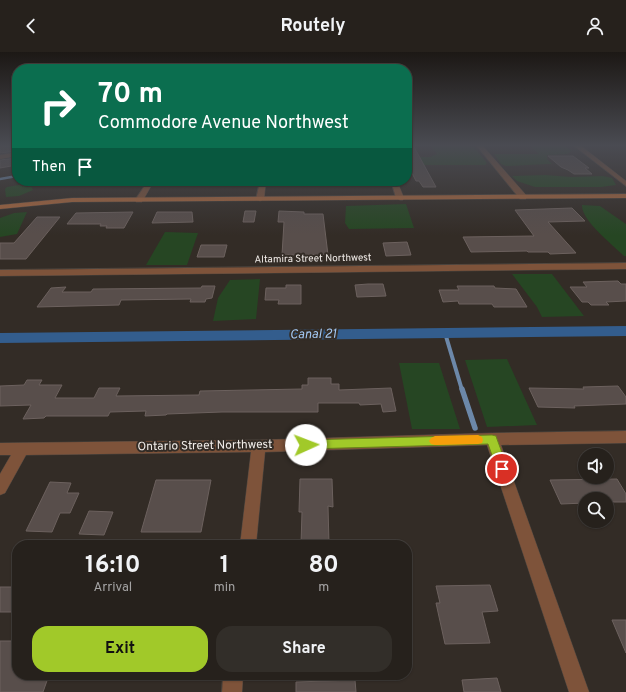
<!DOCTYPE html>
<style>
:root{--surface:#26211c;--page:#322e29;--text:#f1f3f6;--muted:#a4a3a3;--line:#423e3b;--accent:#a1c929}
body{margin:0;font-family:Overpass,sans-serif;background:var(--page);color:var(--text);height:100vh;display:flex;flex-direction:column;font-size:15px;white-space:nowrap}
*{box-sizing:border-box;margin:0}
p{font-size:13px;color:var(--muted)}
.icon{flex:none;width:22px;height:22px;fill:none;stroke:currentColor;stroke-width:2;stroke-linecap:round;stroke-linejoin:round}
.map{position:relative;flex:1;overflow:hidden}
.sheet{position:absolute;left:12px;top:488px;width:400px;height:140px;display:flex;flex-direction:column;background:var(--surface);border-radius:16px;box-shadow:0 1px 3px #0004,0 0 0 1px var(--line)}
.sheet>*{flex:none}
.top-card{position:absolute;left:12px;top:12px;width:400px;height:122px;border-radius:16px;box-shadow:0 1px 3px #0004,0 0 0 1px var(--line);background:#0b6e4f;color:#fff;overflow:hidden}
.controls{position:absolute;left:578px;top:396px;display:grid;gap:8px}
.controls a{display:grid;place-items:center;width:36px;height:36px;border-radius:50%;background:var(--surface);box-shadow:0 1px 3px #0004,0 0 0 1px var(--line);font-size:20px}
.pin{position:absolute;display:grid;place-items:center;width:34px;height:34px;color:#fff;margin:-17px;border:2px solid #fff;border-radius:50%;box-shadow:0 1px 4px #0007}
.me{position:absolute;width:44px;margin:-22px;rotate:88deg;stroke-linejoin:round;filter:drop-shadow(0 0 3px #0008)}
.turn{display:flex;align-items:center;gap:14px;height:84px;padding:0 20px;font-size:18px}
.turn .icon{width:52px;height:52px;stroke-width:2.5}
.turn b{display:block;font-size:28px;line-height:34px}
.then{display:flex;align-items:center;height:38px;padding:0 20px;background:#0003;gap:8px;font-size:15px}
.eta{display:flex;justify-content:space-evenly;align-items:center;height:68px;text-align:center}
.eta b{font-size:24px;font-weight:700;line-height:28px}
.primary-button{display:flex;gap:8px;margin-top:auto;padding:8px 20px}
.primary-button a{flex:1;height:46px;border-radius:16px;background:var(--accent);color:#111;font-size:16px;font-weight:700;line-height:46px;text-align:center}
.primary-button a+a{background:var(--page);color:var(--text)}
header{display:flex;justify-content:space-between;align-items:center;height:52px;padding:0 20px;background:var(--surface);font-size:18px;font-weight:700}
.map>svg:first-child{display:block}
.green{fill:#264623}
.lines{fill:none;stroke-linecap:round;stroke-linejoin:round}
.stream-far2{stroke:#6c88a9;stroke-width:2.5}
.stream-far1{stroke:#6c88a9;stroke-width:4}
.stream{stroke:#6c88a9;stroke-width:5.5}
.canal{fill:#335d8d;fill-rule:evenodd}
.building{fill:#584e4b;stroke:#6c615e}
.street-casing{stroke:#4e4741;stroke-width:1}
.secondary-casing{stroke:#4e4741;stroke-width:1}
.street{fill:#7e533a;fill-rule:evenodd}
.secondary{fill:#aa673d;fill-rule:evenodd}
.route{fill:#a1c929;stroke:#69831b}
.slow{fill:#f59e0b}
.labels{text-anchor:middle;dominant-baseline:central;stroke-width:4;stroke-linejoin:round;paint-order:stroke}
.far-street-label{font-size:10px;fill:#f2ede9;stroke:#332c26}
.street-label{font-size:12px;fill:#f2ede9;stroke:#332c26}
.water-label{font-size:13px;font-style:italic;fill:#a4c9f4;stroke:#332c26}
</style>
<header><svg class="icon" aria-label="back" viewBox="0 0 24 24"><path d="M15 5l-7 7 7 7"/></svg>Routely<svg class="icon" aria-label="person" viewBox="0 0 24 24"><circle cx="12" cy="8" r="4"/><path d="M4 21q1-7 8-7t8 7"/></svg></header>
<div class="map">
<svg width="626" height="640" viewBox="0 0 626 640">
<rect width="100%" height="100%" fill="#332c26"/>
<!-- green -->
<path class="green" d="M430,93H463L474,95L487,111L485,113H407V105H430L437,102Z
M529,93H564L572,99L567,102L547,103V107L552,112H547L506,114L501,112L494,102H539Z
M545,123L571,125L603,124L612,126L616,133L601,135H535L517,129L512,124Z
M30,131L33,138L19,144L6,145L5,137L7,135Z
M406,152L414,176L349,177L345,171L346,154Z
M582,153L600,154L626,172V204H624C613,193 581,168 582,153Z
M27,160L17,182L0,185V166L14,161Z
M165,180L198,181L187,213H146Z
M512,222H552L584,264L542,265L537,255Z
M260,227L256,267L213,269L218,246L230,228Z
M507,307L537,373L487,375L465,308Z
M399,311H439L460,377H412Z"/>
<g class="lines">
<!-- stream-far2 -->
<path class="stream-far2" d="M0,127L17,124"/>
<!-- stream-far1 -->
<path class="stream-far1" d="M445,281L462,338"/>
<!-- stream -->
<path class="stream" d="M462,337L475,376"/>
<!-- canal -->
<path class="canal" d="M626,274V284L0,291V281Z"/>
</g>
<!-- building -->
<path class="building" d="M17,93V99L0,101V95Z
M407,93H413L436,135H423L419,129H416L407,111Z
M548,104H573L589,116H585L592,122H574L568,118L561,115Z
M17,106V113L0,116V108Z
M572,156L585,169L548,170L576,201L550,202L548,200H528L527,199L471,200L463,185L534,184L515,158Z
M245,159H256L254,170H243Z
M279,159L304,160V162H323L328,203H282L284,170H278Z
M133,160L124,176H106L107,174H100L101,172H67L76,161Z
M157,160H192L193,170L152,171Z
M37,165H60L26,207H0V191H14Z
M407,190L411,203L386,204L383,191Z
M201,193H227L224,205H197Z
M618,229L621,232H626V249L606,250L609,253H591L588,250H582L570,235H587L583,230Z
M368,232H383L386,244L357,245L355,233Z
M286,233H301V252H278L279,248H265L266,236H286Z
M202,234H215L212,246L206,247L205,250H190L191,247L121,248L119,253L37,255L51,236L66,235L62,240H91L93,237L201,236Z
M457,234H494L495,236L516,237L527,255H494L492,252H459L458,249L443,250L439,238H459Z
M308,326H331V332H339V338L391,336L396,359L383,360L381,352L360,353L359,351H318V360H222L167,362L166,363L145,364L146,359L110,360L108,364H46L44,366L23,367L31,353L0,354V334L24,333L27,328H42L39,333H62L55,346H94L99,336H120L116,344L199,343L200,339L302,337V333H308Z
M618,334L626,345V352L574,354L575,356L538,355L529,336L584,337L583,335Z
M300,427H332L333,455L328,454L329,492H301L302,460H299Z
M617,427L626,442V450H607V447H585V451L561,452L550,428Z
M156,428H211L201,480H141Z
M50,430L71,431L67,441H79L70,461H60L52,480L26,479Z
M89,459L113,460L104,483L79,482Z
M490,533L498,559L482,560L490,591L445,592L436,551H440L436,534Z
M0,535H17V560H0Z
M612,568H626V601Z
M0,589H17V623H49L43,640H0Z
M497,626L501,640H464L462,628Z
M355,628L356,640H296V630Z"/>
<g class="lines">
<!-- street casing -->
<g class="street-casing">
<path id="street" d="M476,93H482L526,143V147H520Z
M573,93H580L626,129V134Z
M17,100V104L0,107V103Z
M148,129H154L142,150H136L135,148Z
M260,129H266L264,147L260,149L256,147Z
M391,129H397L404,146L403,148H400L396,146Z
M626,211V217L0,224V218Z
M626,379V391L501,393L589,640H569L487,393L265,400L256,493H240L251,400L26,403L5,441L0,443V422L11,403H0V391L259,388L492,381Z
M223,623H243L242,640H222Z"/>
</g>
<!-- secondary casing -->
<g class="secondary-casing">
<path id="secondary" d="M626,142V146L72,150L0,157V153L72,146Z"/>
</g>
<!-- street -->
<use href="#street" class="street"/>
<!-- secondary -->
<use href="#secondary" class="secondary"/>
</g>
<!-- sky -->
<linearGradient id="sky" x2="0" y2="1"><stop stop-color="#1c1815"/><stop offset="0.51" stop-color="#4a4b52"/><stop offset="1" stop-color="#4a4b52" stop-opacity="0"/></linearGradient>
<rect width="626" height="183" fill="url(#sky)"/>
<!-- route -->
<path class="route" d="M492,383L496,384L497,387L508,417L506,421L502,422L498,421L497,417L488,392L306,397L302,396L300,393L302,390L306,388Z"/>
<!-- slow -->
<path class="slow" d="M478,383L482,385L483,388L482,391L478,392L435,393L431,392L429,389L431,386L435,384Z"/>
<g class="labels">
<!-- far-street labels -->
<g class="far-street-label">
<text transform="translate(313 207) rotate(-1)">Altamira Street Northwest</text>
</g>
<!-- street labels -->
<g class="street-label">
<text transform="translate(205 394) rotate(-1)">Ontario Street Northwest</text>
</g>
<!-- water labels -->
<g class="water-label">
<text transform="translate(313 283) rotate(-1)">Canal 21</text>
</g>
</g>
</svg>
<div class="controls">
<a><svg class="icon" aria-label="sound" viewBox="0 0 24 24"><path d="M4 9h4l5-4v14l-5-4H4zM17 9q2 3 0 6"/></svg></a>
<a><svg class="icon" aria-label="search" viewBox="0 0 24 24"><circle cx="10" cy="10" r="6"/><path d="M15 15l6 6"/></svg></a>
</div>
<div class="pin" style="left:502px;top:417px;background:#d93025"><svg class="icon" aria-label="arrive" viewBox="0 0 24 24"><path d="M6 21V4h12l-3 4 3 4H6"/></svg></div>
<svg class="me" style="left:306px;top:393px" viewBox="-20 -20 40 40"><circle r="19" fill="#fff"/><path d="M0-13L10 11 0 6-10 11z" fill="#a1c929"/></svg>
<div class="top-card">
<div class="turn"><svg class="icon" aria-label="right" viewBox="0 0 24 24"><path d="M7 20v-9h11M14 6l5 5-5 5"/></svg><div><b>70 m</b>Commodore Avenue Northwest</div></div>
<div class="then">Then<svg class="icon" aria-label="arrive" viewBox="0 0 24 24"><path d="M6 21V4h12l-3 4 3 4H6"/></svg></div>
</div>
<section class="sheet">
<div class="eta">
<div><b>16:10</b><p>Arrival</p></div>
<div><b>1</b><p>min</p></div>
<div><b>80</b><p>m</p></div>
</div>
<div class="primary-button"><a>Exit</a><a>Share</a></div>
</section>
</div>
